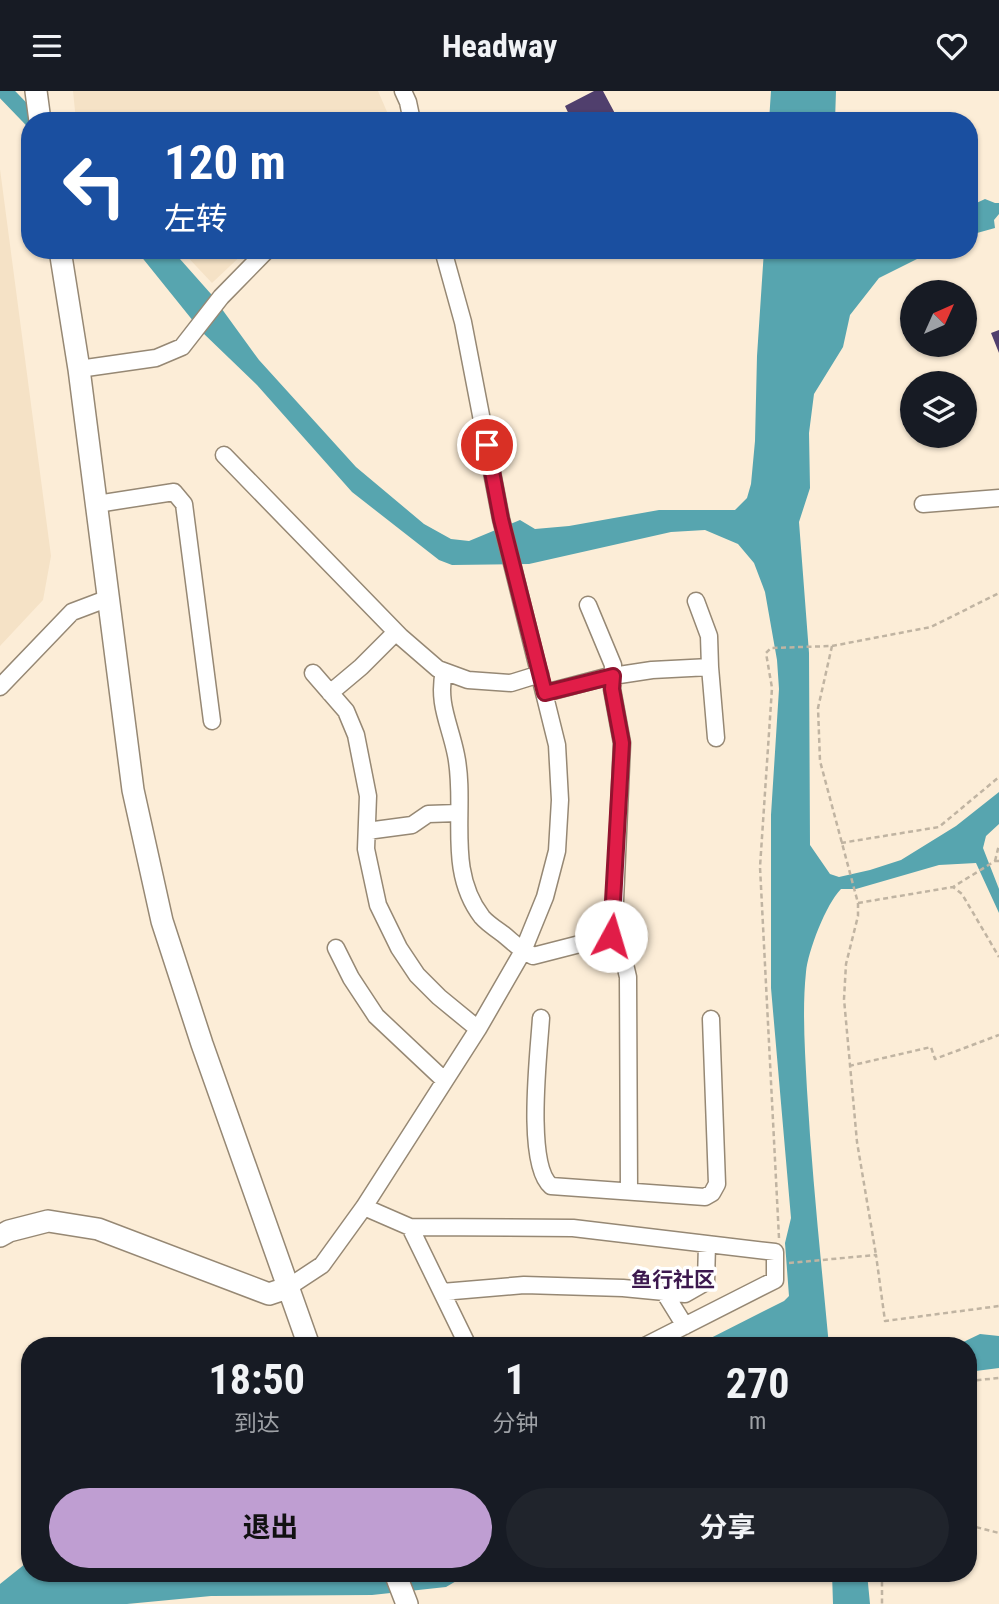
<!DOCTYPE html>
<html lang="zh">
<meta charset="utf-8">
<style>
:root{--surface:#171b24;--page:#20242c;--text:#f1f3f6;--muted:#9ea1a6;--accent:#bf9ed2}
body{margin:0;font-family:"Roboto Condensed","Noto Sans SC",sans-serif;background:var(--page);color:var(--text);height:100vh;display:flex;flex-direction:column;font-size:26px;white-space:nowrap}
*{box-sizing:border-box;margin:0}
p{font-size:23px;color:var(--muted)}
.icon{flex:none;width:38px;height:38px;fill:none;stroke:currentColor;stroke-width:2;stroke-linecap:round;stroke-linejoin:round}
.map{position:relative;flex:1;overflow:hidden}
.details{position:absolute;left:21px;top:1246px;width:956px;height:245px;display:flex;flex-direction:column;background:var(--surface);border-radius:28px;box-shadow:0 2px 5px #0004}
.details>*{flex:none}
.guide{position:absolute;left:21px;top:21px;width:957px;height:147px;border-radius:28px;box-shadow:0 2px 5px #0004;background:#1a4fa0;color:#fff;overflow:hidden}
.needle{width:46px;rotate:45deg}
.fabs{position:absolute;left:900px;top:189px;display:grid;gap:14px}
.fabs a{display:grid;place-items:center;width:77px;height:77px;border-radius:50%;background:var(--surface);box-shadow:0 2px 5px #0004;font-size:35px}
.pin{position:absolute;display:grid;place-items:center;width:60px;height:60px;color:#fff;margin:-30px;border:4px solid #fff;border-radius:50%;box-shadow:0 2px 7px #0007}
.me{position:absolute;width:77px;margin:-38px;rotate:6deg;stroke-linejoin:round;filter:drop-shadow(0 0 5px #0008)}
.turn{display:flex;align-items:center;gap:24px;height:147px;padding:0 28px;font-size:32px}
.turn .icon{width:91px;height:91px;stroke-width:2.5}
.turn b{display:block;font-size:49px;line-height:60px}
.eta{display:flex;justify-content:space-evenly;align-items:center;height:119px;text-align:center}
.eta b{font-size:42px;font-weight:700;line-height:49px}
.button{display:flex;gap:14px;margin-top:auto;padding:14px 28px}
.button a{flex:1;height:80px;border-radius:42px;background:var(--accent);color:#111;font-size:28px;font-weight:700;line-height:80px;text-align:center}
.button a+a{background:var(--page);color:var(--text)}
header{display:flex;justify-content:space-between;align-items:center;height:91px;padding:0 28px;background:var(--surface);font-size:32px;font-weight:700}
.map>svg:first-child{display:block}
.built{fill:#f5e2c6}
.water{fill:#57a5af}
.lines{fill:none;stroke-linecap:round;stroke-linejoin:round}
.canal{stroke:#57a5af;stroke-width:16}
.building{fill:#503f6d}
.minor-casing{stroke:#968874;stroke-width:19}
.major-casing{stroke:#968874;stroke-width:24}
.path{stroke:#c0b4a2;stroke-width:2.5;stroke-dasharray:5 3.5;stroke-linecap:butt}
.minor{stroke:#fff;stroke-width:16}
.major{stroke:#fff;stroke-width:21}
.route-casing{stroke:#92132f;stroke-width:18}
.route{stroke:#e11d48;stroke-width:12}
.labels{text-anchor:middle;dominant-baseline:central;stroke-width:7;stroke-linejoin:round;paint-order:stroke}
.neighbourhood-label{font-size:21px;font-weight:bold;fill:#3c184e;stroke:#fff}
</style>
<header><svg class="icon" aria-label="menu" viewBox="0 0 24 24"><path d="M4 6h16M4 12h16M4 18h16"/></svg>Headway<svg class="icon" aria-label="heart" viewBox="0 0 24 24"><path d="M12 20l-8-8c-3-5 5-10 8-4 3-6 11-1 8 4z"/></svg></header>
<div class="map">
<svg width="999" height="1513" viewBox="0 0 999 1513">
<rect width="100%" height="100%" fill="#fcedd7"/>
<!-- built -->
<path class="built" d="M73,0H378L391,30H76Z
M0,78L51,465L43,509L0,555Z
M181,159H247L212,192Z"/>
<!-- water -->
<path class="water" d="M771,0H836L835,30H769Z
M985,108L995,112H999V123L994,129L995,137L977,142L970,141V115Z
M136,159H172L211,203L259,269L356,376L424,433L451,448L469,450L520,429L535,438L569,435L659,419H735L747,407L751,393L755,350L757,265L764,159H935L879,187L850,224L843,256L814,303L809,342L810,397L799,431L809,562L810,754L830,783L839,786L870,779L901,769L956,735L999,701V733L986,745L983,757L999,798V822L976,772L939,774L856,798H841C826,813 808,860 806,881C802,919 805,960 807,999C812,1084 821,1169 829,1255H695L784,1210L789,1205L785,1152L791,1127L771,897V724L779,598L777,569L765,501L754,472L738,453L705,439L671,441L529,473L452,474L439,469L352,401L257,294L202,241Z
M980,1243L999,1245V1277L968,1281V1255H955Z
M30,1469V1482H470L446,1496L372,1504L211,1505L127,1513H0V1493Z
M832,1482H867L870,1513H833Z"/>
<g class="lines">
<!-- canal -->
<path class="canal" d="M4,0L33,30"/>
</g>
<!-- building -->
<path class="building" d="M594,0H603L619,30H572L565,15Z
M999,239V262L991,242Z"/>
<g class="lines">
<!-- minor casing -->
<g class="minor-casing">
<path id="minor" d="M403,0L408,11L412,30
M79,278L156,267L182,256L221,206L267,159
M224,364L401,546L438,578L468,589L511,592L540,583
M97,413L174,401L184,413L212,630
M923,413L999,407
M696,510L709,545L710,576
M588,514L613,574L612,598L622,652L614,832L611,845
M444,580C437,613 450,633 456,664C467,718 445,778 482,826C487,832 496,838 503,843C513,851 521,860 533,865L611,845L623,865L628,886L629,1099
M313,582L346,620L356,644L368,705L366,758L378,814L399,857L417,884L439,906L478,938
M0,596L72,521L109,507
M330,602L361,576L396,541
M545,602L606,586L652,579L710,576L716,647
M367,740L412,734L428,723L458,722
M336,857L351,887L376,925L444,989
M541,927C539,960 525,1074 551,1095L705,1106L712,1102L717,1093L711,928
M364,1116L410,1136L573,1137L775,1161V1189L645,1255
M410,1136L468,1255
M287,1197L322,1174L364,1116L478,938L523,860L545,806L557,760L560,709L557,654L501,428L463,231L443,159
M442,1201L524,1194L623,1197L685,1203L706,1191L707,1153
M664,1201L685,1235"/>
</g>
<!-- major casing -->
<g class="major-casing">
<path id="major" d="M36,0L40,30
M60,159L79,278L133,699L162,830L202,953L309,1255
M0,1145L9,1140L48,1130L98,1138L269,1203L287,1197
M395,1482L407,1513"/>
</g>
<!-- path -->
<path class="path" d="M832,555L931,536L999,502
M841,752L939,736L999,686
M995,770L999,754
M999,770H995L953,796L962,803L999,866
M858,812L953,796
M849,975L931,956L935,968L999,944
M779,1147L760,776L772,597L766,562L771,557L832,555L818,617L820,670L858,812V825L846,873L844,908L857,1051L876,1164
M789,1172L876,1164L885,1230L999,1215
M968,1290L999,1287
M968,1434L999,1442
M882,1482V1513"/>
<!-- minor -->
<use href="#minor" class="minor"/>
<!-- major -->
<use href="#major" class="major"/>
</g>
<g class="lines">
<!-- route casing -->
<g class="route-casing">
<path id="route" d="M487,354L501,428L545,602L613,585L612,598L622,652L611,845"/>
</g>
<!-- route -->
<use href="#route" class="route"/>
</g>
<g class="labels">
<!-- neighbourhood labels -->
<g class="neighbourhood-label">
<text x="673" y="1189">鱼行社区</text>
</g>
</g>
</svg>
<div class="fabs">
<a><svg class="needle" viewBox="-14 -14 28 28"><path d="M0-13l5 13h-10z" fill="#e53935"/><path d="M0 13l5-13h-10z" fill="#9ea1a6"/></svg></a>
<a><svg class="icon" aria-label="layers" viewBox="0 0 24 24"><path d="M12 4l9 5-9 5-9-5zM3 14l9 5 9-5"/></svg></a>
</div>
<div class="pin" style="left:487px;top:354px;background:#d93025"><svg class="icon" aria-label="arrive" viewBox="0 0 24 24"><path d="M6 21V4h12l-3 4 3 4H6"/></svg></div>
<svg class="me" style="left:611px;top:845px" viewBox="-20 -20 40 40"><circle r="19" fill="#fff"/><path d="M0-13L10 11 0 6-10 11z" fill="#e11d48"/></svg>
<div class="guide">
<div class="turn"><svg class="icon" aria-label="left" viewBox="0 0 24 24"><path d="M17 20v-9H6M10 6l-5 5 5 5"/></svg><div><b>120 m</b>左转</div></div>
</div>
<section class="details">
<div class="eta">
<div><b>18:50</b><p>到达</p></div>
<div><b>1</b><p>分钟</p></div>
<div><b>270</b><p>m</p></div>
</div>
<div class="button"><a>退出</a><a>分享</a></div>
</section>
</div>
